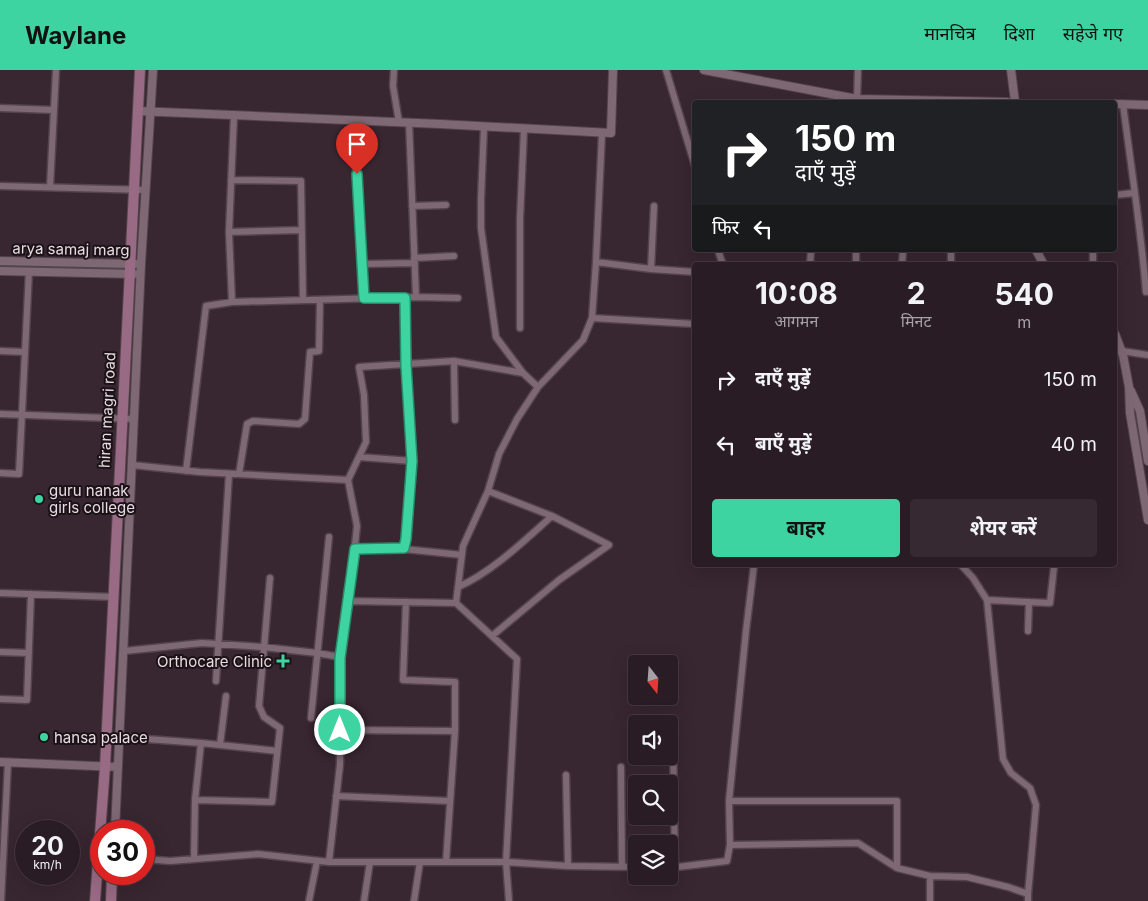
<!DOCTYPE html>
<html lang="hi">
<meta charset="utf-8">
<style>
:root{--surface:#2a1c24;--page:#362931;--text:#f1f3f6;--muted:#a5a1a6;--line:#463a41;--accent:#3ed4a2}
body{margin:0;font-family:Inter,"Noto Sans Devanagari",sans-serif;background:var(--page);color:var(--text);height:100vh;display:flex;flex-direction:column;font-size:19px;white-space:nowrap}
*{box-sizing:border-box;margin:0}
p{font-size:16px;color:var(--muted)}
.icon{flex:none;width:28px;height:28px;fill:none;stroke:currentColor;stroke-width:2;stroke-linecap:round;stroke-linejoin:round}
.map{position:relative;flex:1;overflow:hidden}
.sheet{position:absolute;left:692px;top:192px;width:425px;height:305px;display:flex;flex-direction:column;background:var(--surface);border-radius:5px;box-shadow:0 5px 20px #0002,0 0 0 1px var(--line)}
.sheet>*{flex:none}
.top-card{position:absolute;left:692px;top:30px;width:425px;height:152px;border-radius:5px;box-shadow:0 5px 20px #0002,0 0 0 1px var(--line);background:#202124;color:#fff;overflow:hidden}
.needle{width:32px;rotate:163deg}
.buttons{position:absolute;left:628px;top:585px;display:grid;gap:10px}
.buttons a{display:grid;place-items:center;width:50px;height:50px;border-radius:5px;background:var(--surface);box-shadow:0 5px 20px #0002,0 0 0 1px var(--line);font-size:25px}
.speed{position:absolute;left:15px;top:750px;display:flex;gap:10px;font-size:25px;font-weight:700;text-align:center}
.speed>*{display:grid;place-content:center;width:65px;height:65px;border-radius:50%;background:var(--surface);box-shadow:0 5px 20px #0002,0 0 0 1px var(--line);line-height:1}
.speed small{font-size:12px;font-weight:400}
.speed .limit{border:8px solid #d22;background:#fff;color:#111}
.pin{position:absolute;display:grid;place-items:center;width:42px;height:42px;color:#fff;margin:-51px -21px;border-radius:50% 50% 50% 0;rotate:-45deg;box-shadow:0 0 5px #0007}
.pin .icon{rotate:45deg}
.me{position:absolute;width:55px;margin:-28px;rotate:0deg;stroke-linejoin:round;filter:drop-shadow(0 0 4px #0008)}
.turn{display:flex;align-items:center;gap:18px;height:105px;padding:0 20px;font-size:22px}
.turn .icon{width:65px;height:65px;stroke-width:2.5}
.turn b{display:block;font-size:35px;line-height:42px}
.then{display:flex;align-items:center;height:48px;padding:0 20px;background:#0003;gap:10px;font-size:19px}
.eta{display:flex;justify-content:space-evenly;align-items:center;height:85px;text-align:center}
.eta b{font-size:30px;font-weight:700;line-height:35px}
.button{display:flex;gap:10px;margin-top:auto;padding:10px 20px}
.button a{flex:1;height:58px;border-radius:5px;background:var(--accent);color:#111;font-size:20px;font-weight:700;line-height:58px;text-align:center}
.button a+a{background:var(--page);color:var(--text)}
ul{padding:0;list-style:none}
li{display:flex;align-items:center;gap:15px;height:65px;padding:0 20px}
li div{flex:1}
li b{display:block;font-size:19px}
li em{font-style:normal}
header{display:flex;align-items:center;gap:30px;box-sizing:border-box;height:70px;padding:0 25px;background:var(--accent);color:#111}
header strong{font-size:24px}
nav{display:flex;gap:28px;margin-inline-start:auto;font-size:18px}
.map>svg:first-child{display:block}
.lines{fill:none;stroke-linecap:round;stroke-linejoin:round}
.minor-casing{stroke:#53444c;stroke-width:9}
.tertiary-casing{stroke:#53444c;stroke-width:10}
.primary-casing{stroke:#53444c;stroke-width:12}
.minor{stroke:#7e6873;stroke-width:6}
.tertiary{stroke:#7e6873;stroke-width:8}
.primary{stroke:#986a83;stroke-width:10}
.route-casing{stroke:#288a69;stroke-width:12}
.route{stroke:#3ed4a2;stroke-width:9}
.poi-dot{fill:#3ed4a2;stroke:#1a1216;stroke-width:2}
.labels{text-anchor:middle;dominant-baseline:central;stroke-width:4;stroke-linejoin:round;paint-order:stroke}
.street-label{font-size:15px;fill:#e8dbe1;stroke:#1a1216}
.poi-label{font-size:15px;fill:#e8dbe1;stroke:#1a1216;text-anchor:start}
</style>
<header>
<strong>Waylane</strong>
<nav><a>मानचित्र</a><a>दिशा</a><a>सहेजे गए</a></nav>
</header>
<div class="map">
<svg width="1148" height="831" viewBox="0 0 1148 831">
<rect width="100%" height="100%" fill="#382630"/>
<g class="lines">
<!-- minor casing -->
<g class="minor-casing">
<path id="minor" d="M394,0L393,16L399,52
M666,0L695,96
M857,29L858,0
M1123,34C1131,97 1141,159 1146,222
M0,38L54,40
M353,50L364,228
M602,63L596,192L651,199L695,202
M231,110L301,111L303,230
M0,116L146,120
M50,117L56,0
M1115,125L1134,123
M412,136L446,135
M229,162L302,160
M718,180L723,195
M1093,180V195
M414,188L454,186
M363,194L415,193
M810,195L811,180
M856,195V180
M902,195L903,180
M951,195V180
M651,199L654,136
M416,227L458,228
M232,232L229,162L234,45
M592,248L695,254
M520,258V149L524,59
M1115,280L1148,285
M0,281L25,282
M454,291L455,350
M538,317L583,270L592,248L596,192
M0,344L134,349
M359,387L412,391
M132,395L200,402L348,410L366,372L364,325L359,297L454,291L523,303
M186,401L206,236L232,232L416,227L409,52
M0,403L19,404L29,201
M239,404L247,354L253,351L299,354L305,349L310,282L319,281L320,230
M348,410L357,456L349,531
M488,421L552,446L609,475L559,510L492,566
M355,479H404L462,485
M404,479L406,469L412,391L406,295L405,228
M961,495L973,508L987,530L1003,689L1011,703L1030,718L1036,735L1028,824
M458,517C491,503 525,470 552,446
M0,523L114,527
M987,530L1050,533L1054,497
M406,532L403,610L455,612V661
M456,533L517,589L506,792L509,831
M1028,561L1029,532
M124,581L202,573L263,577L317,583L340,587L349,531L456,533L463,476L488,421L499,384L517,349L538,317L523,303L496,267L481,158V129L484,57
M0,582L29,583
M216,611L229,404
M0,629L27,630L31,524
M311,648L329,467
M340,660L455,661L446,792
M673,666L675,798
M120,667L201,673L277,681
M220,675L226,626
M621,697L622,797
M566,705L568,796
M336,726L450,731
M195,730L272,732L280,658L264,647L259,636L270,508
M729,731H897V798
M730,775L729,731L746,561L754,495
M144,789L170,791L258,784L329,792H506L568,796L636,797
M194,789L195,730L201,673
M329,792L340,694V587
M669,798L727,791L730,775L858,773L897,798L930,806L967,807L1008,817L1028,824V831
M1,831L8,692
M309,831L317,791
M364,831L370,792
M414,831L420,792
M930,831V806"/>
</g>
<!-- tertiary casing -->
<g class="tertiary-casing">
<path id="tertiary" d="M704,0L857,29L1007,32
M1011,0L1015,32
M1115,34L1148,35
M137,41L440,54L611,63L613,0
M1036,180L1044,195
M0,191L135,194
M0,201L134,204
M1115,264L1123,285L1129,317L1130,343L1148,450
M1131,321L1140,341L1148,391
M0,692L118,697
M115,761L141,194L153,0"/>
</g>
<!-- primary casing -->
<g class="primary-casing">
<path id="primary" d="M95,831L105,697L140,0
M111,831L112,804"/>
</g>
<!-- minor -->
<use href="#minor" class="minor"/>
<!-- tertiary -->
<use href="#tertiary" class="tertiary"/>
<!-- primary -->
<use href="#primary" class="primary"/>
</g>
<g class="lines">
<!-- route casing -->
<g class="route-casing">
<path id="route" d="M340,660V588L355,479L404,478L406,469L412,391L406,295L405,228H364L357,104"/>
</g>
<!-- route -->
<use href="#route" class="route"/>
</g>
<!-- markers -->
<g class="poi-dot">
<circle cx="39" cy="429" r="5"/>
<path d="M280.5 583.5h5v5h5v5h-5v5h-5v-5h-5v-5h5z"/>
<circle cx="44" cy="667" r="5"/>
</g>
<g class="labels">
<!-- street labels -->
<g class="street-label">
<text transform="translate(71 179) rotate(1)">arya samaj marg</text>
<text transform="translate(107 340) rotate(-87)">hiran magri road</text>
</g>
<!-- poi labels -->
<g class="poi-label">
<text x="49" y="420">guru nanak<tspan x="49" dy="17">girls college</tspan></text>
<text x="272" y="591" text-anchor="end">Orthocare Clinic</text>
<text x="54" y="667">hansa palace</text>
</g>
</g>
</svg>
<div class="buttons">
<a><svg class="needle" viewBox="-14 -14 28 28"><path d="M0-13l5 13h-10z" fill="#e53935"/><path d="M0 13l5-13h-10z" fill="#a5a1a6"/></svg></a>
<a><svg class="icon" aria-label="sound" viewBox="0 0 24 24"><path d="M4 9h4l5-4v14l-5-4H4zM17 9q2 3 0 6"/></svg></a>
<a><svg class="icon" aria-label="search" viewBox="0 0 24 24"><circle cx="10" cy="10" r="6"/><path d="M15 15l6 6"/></svg></a>
<a><svg class="icon" aria-label="layers" viewBox="0 0 24 24"><path d="M12 4l9 5-9 5-9-5zM3 14l9 5 9-5"/></svg></a>
</div>
<div class="speed"><div>20<small>km/h</small></div><div class="limit">30</div></div>
<div class="pin" style="left:357px;top:104px;background:#d93025"><svg class="icon" aria-label="arrive" viewBox="0 0 24 24"><path d="M6 21V4h12l-3 4 3 4H6"/></svg></div>
<svg class="me" style="left:340px;top:660px" viewBox="-20 -20 40 40"><circle r="17" fill="#3ed4a2" stroke="#fff" stroke-width="3"/><path d="M0-11L8 9 0 5-8 9z" fill="#fff"/></svg>
<div class="top-card">
<div class="turn"><svg class="icon" aria-label="right" viewBox="0 0 24 24"><path d="M7 20v-9h11M14 6l5 5-5 5"/></svg><div><b>150 m</b>दाएँ मुड़ें</div></div>
<div class="then">फिर<svg class="icon" aria-label="left" viewBox="0 0 24 24"><path d="M17 20v-9H6M10 6l-5 5 5 5"/></svg></div>
</div>
<section class="sheet">
<div class="eta">
<div><b>10:08</b><p>आगमन</p></div>
<div><b>2</b><p>मिनट</p></div>
<div><b>540</b><p>m</p></div>
</div>
<ul>
<li><svg class="icon" aria-label="right" viewBox="0 0 24 24"><path d="M7 20v-9h11M14 6l5 5-5 5"/></svg><div><b>दाएँ मुड़ें</b></div><em>150 m</em></li>
<li><svg class="icon" aria-label="left" viewBox="0 0 24 24"><path d="M17 20v-9H6M10 6l-5 5 5 5"/></svg><div><b>बाएँ मुड़ें</b></div><em>40 m</em></li>
</ul>
<div class="button"><a>बाहर</a><a>शेयर करें</a></div>
</section>
</div>
